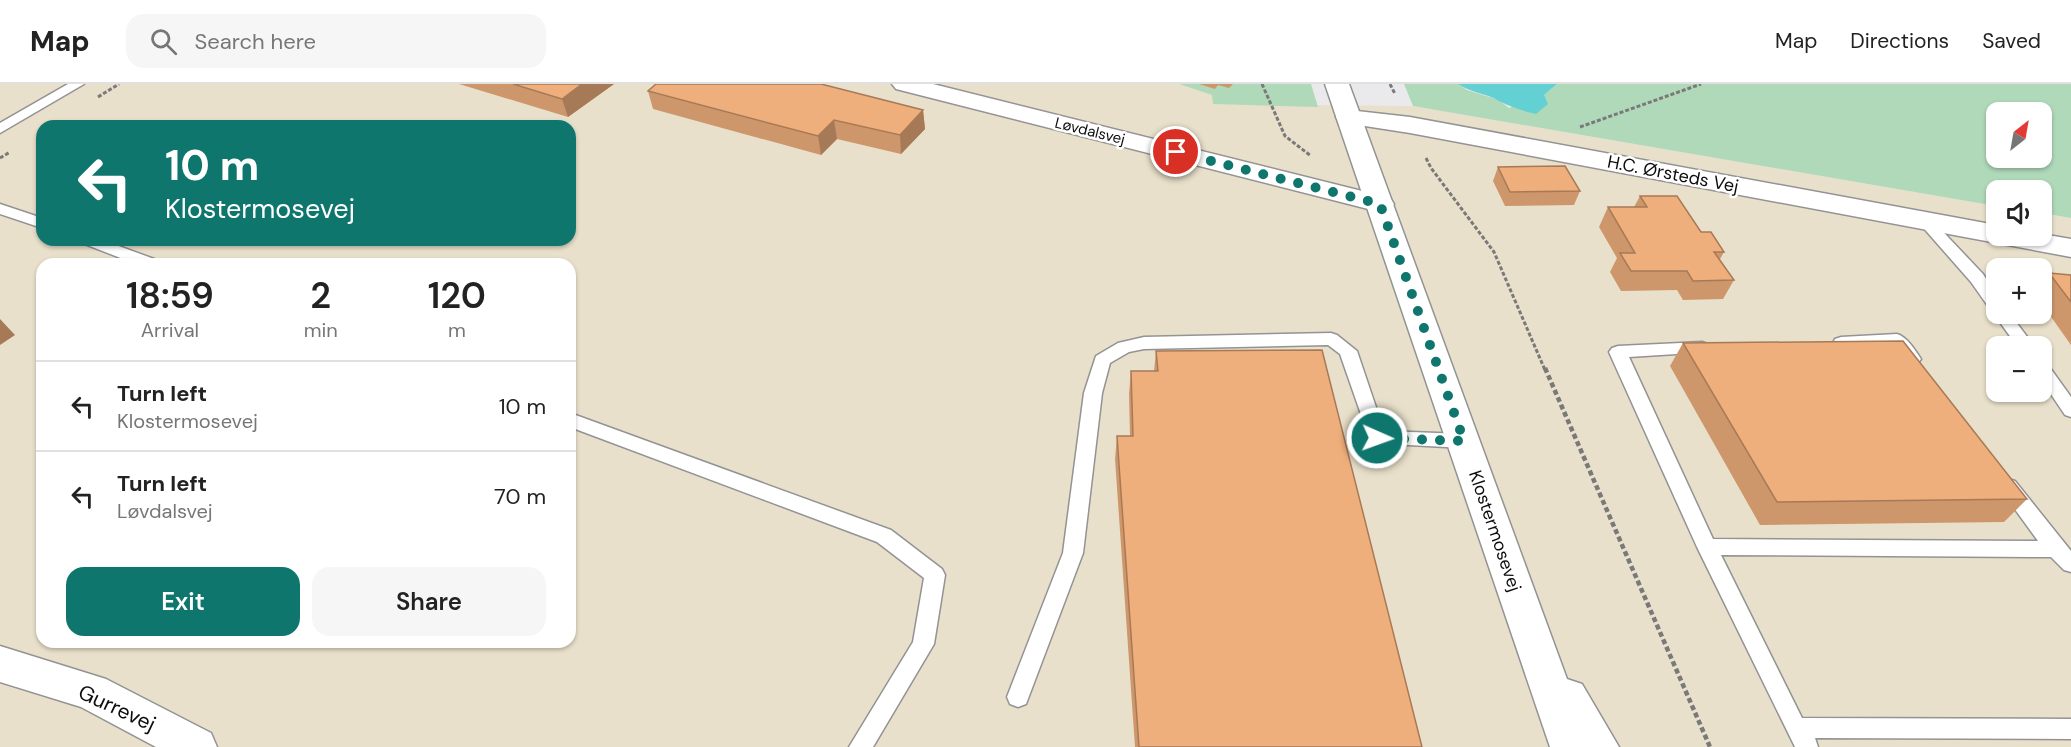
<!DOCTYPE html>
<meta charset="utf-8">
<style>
:root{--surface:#fff;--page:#f6f6f6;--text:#222;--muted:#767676;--line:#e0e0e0;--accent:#0f766e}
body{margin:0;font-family:"DM Sans",sans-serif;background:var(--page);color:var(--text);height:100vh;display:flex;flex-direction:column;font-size:22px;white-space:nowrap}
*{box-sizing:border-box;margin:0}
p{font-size:20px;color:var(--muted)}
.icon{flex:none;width:33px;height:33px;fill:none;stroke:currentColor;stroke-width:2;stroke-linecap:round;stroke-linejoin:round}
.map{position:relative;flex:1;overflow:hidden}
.side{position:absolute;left:36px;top:174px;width:540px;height:390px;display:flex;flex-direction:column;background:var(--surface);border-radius:18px;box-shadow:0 2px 4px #0004}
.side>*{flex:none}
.hud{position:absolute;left:36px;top:36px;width:540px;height:126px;border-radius:18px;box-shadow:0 2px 4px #0004;background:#0f766e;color:#fff;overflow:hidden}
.needle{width:39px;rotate:31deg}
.controls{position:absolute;left:1986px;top:18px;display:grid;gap:12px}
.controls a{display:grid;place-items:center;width:66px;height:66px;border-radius:12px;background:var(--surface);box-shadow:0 2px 4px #0004;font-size:30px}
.pin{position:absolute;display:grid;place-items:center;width:51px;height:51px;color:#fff;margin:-26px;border:3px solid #fff;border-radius:50%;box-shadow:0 2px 6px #0007}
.me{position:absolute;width:66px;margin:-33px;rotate:92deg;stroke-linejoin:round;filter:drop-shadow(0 0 4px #0008)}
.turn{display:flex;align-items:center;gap:21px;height:126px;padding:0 30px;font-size:27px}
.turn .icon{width:78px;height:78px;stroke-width:2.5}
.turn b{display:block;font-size:42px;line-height:51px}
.eta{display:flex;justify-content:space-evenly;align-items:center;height:102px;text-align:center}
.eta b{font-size:36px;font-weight:600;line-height:42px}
.button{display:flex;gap:12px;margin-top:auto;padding:12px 30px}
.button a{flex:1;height:69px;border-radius:18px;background:var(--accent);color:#fff;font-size:24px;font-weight:600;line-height:69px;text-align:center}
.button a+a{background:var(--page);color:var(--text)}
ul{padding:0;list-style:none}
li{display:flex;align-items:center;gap:18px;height:90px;padding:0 30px;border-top:2px solid var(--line)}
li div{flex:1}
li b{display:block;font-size:22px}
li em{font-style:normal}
header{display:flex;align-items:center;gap:36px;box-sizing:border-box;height:84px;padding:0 30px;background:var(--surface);border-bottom:2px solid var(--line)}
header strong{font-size:28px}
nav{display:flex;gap:33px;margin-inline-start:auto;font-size:21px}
.search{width:420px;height:54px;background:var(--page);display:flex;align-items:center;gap:15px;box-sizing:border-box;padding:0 21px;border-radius:18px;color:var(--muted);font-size:22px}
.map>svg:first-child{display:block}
.industrial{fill:#e9e0cb;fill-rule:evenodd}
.green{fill:#afd9b9;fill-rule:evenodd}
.water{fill:#63d0d3}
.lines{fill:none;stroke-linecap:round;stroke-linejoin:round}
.service-casing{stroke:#939394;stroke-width:3}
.minor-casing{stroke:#939394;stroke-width:3}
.tertiary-casing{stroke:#939394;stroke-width:3}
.secondary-casing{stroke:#939394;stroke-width:3}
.path-far1{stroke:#79797a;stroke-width:3;stroke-dasharray:4 2;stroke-linecap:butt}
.path{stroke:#79797a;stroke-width:4.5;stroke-dasharray:5 3;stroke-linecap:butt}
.service{fill:#fff;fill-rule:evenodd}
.minor{fill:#fff;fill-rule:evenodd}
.tertiary{fill:#fff;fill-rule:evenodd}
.secondary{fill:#fff;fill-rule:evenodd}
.wall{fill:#ce966b}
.shaded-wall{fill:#a77a57}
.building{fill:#efaf7c;stroke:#a77a57;stroke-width:1.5}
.route{stroke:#0f766e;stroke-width:10;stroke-dasharray:0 18}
.labels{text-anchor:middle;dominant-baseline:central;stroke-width:5;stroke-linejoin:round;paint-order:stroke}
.far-street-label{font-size:15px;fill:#0d0d0e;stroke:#fff}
.street-label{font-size:18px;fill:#0d0d0e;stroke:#fff}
.near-street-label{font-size:21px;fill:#0d0d0e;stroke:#fff}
</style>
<header>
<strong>Map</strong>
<div class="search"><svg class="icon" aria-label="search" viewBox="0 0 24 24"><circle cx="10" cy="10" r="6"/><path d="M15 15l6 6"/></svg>Search here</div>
<nav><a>Map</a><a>Directions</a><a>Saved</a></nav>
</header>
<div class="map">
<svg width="2071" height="663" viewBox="0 0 2071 663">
<rect width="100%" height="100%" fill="#eaeaec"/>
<!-- industrial -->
<path class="industrial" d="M0,0H1179L1213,11V20L1413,22L1996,122V152H2042V129L2071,134V663H0ZM42,42H570V156H42ZM42,180H570V558H42ZM1996,184H2042V230H1996ZM1996,262H2042V308H1996Z"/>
<!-- green -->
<path class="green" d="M1179,0H1311L1318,23L1213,20L1212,11Z
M1404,0H1458L1467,6L1499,16L1509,24L1544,11L1557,0H2071V134L2042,129V106H1996V122L1413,22ZM1996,28H2042V74H1996Z"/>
<!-- water -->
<path class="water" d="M1458,0H1557L1544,11L1548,20L1536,30C1522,27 1512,23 1499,17C1486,9 1471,9 1458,0Z"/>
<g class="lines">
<!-- service casing -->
<g class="service-casing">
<path id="service" d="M68,0H84L0,49V39Z
M0,120L42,134V144L0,130Z
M1925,132L1930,134L1983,190L1996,210V230H2010L2034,262H2017L1994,230L1996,226L1990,225L1971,198L1920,140L1917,137L1920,134Z
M79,156H102L157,176L159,180H136L82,159Z
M1331,249L1337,251L1357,267L1384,347L1464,350L1470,352L1473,357L1470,362L1464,364L1371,359L1340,270L1328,261L1144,265L1129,268L1110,279L1102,309L1083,469L1026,620L1018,623L1010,620L1007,613L1063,469L1084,309L1096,272L1118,259L1144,253Z
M1897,250C1907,253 1915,266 1921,275L1918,279H1906L1893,262L1841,265L1835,263L1833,259L1835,255L1841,253Z
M1702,258L1708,260L1710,264L1708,268L1629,273L1713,455L2038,457L1998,402L2001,397L2008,395L2015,397L2071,467V488L2064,486L2051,473L1721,471L1802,634L2071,635V655L1815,654L1818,663H1795L1697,463L1609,268L1612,264L1618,262Z
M2042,279L2048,281L2071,313V333L2065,331L2042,297Z
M570,329L891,446L942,485L945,491L934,560L873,663H849L913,558L924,494L877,458L570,343Z"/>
</g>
<!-- minor casing -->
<g class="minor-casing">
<path id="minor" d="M892,0H933L1390,114L1394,120L1390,126L1380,128L896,5Z
M1348,26L1410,33L1996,141V152L2042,150L2071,155V173L1410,49L1339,38L1336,33L1339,28Z"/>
</g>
<!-- tertiary casing -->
<g class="tertiary-casing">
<path id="tertiary" d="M0,562L106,595L211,649L217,663H156L81,623L0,598Z"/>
</g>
<!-- secondary casing -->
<g class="secondary-casing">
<path id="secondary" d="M1325,0H1349L1567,595L1582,600L1619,663H1550Z"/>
</g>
<!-- path-far1 -->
<path class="path-far1" d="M1262,0L1285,52L1311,72
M1390,0L1395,10
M98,13L119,0
M1580,43L1701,0
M0,74L10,68
M1426,74L1431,84L1494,168L1545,286"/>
<!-- path -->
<path class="path" d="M1545,284L1710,663"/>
<!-- service -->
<use href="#service" class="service"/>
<!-- minor -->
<use href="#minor" class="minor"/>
<!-- tertiary -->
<use href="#tertiary" class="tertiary"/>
<!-- secondary -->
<use href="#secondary" class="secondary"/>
</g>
<!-- wall -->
<path class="wall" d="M459,0H614L568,33Z
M1199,0H1233L1229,4L1218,1L1215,5Z
M648,7L923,26L925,45L901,70L837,55L821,71L653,25Z
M1498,83L1580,107L1574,121L1505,122L1493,97Z
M1640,112L1701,148L1724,168L1720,175L1734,196L1723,215L1683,216L1677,206L1621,207L1610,188L1617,174L1599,143L1608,123H1634Z
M2049,189L2071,191V261L2042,220V198Z
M1683,259L2027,415L2004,438L1760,441L1670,282Z
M1156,267L1422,663H1135L1115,375L1117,352H1130L1129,310L1131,287H1154Z"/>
<!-- shaded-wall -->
<path class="shaded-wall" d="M582,0H614L568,33L562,15Z
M923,26L925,45L901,70L900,51Z
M834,36L837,55L821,71L818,52Z
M0,235L15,251L0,261Z"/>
<!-- building -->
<path class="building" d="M513,0H582L562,15Z
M656,0H821L923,26L900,51L834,36L818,52L648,7Z
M1565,82L1580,107L1510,108L1498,83Z
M1640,112H1677L1701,148H1711L1724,168H1714L1734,196L1693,197L1687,187H1631L1620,169H1635L1608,123H1647Z
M2049,189L2071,191V218Z
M1903,257L2027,415L1777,418L1683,259Z
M1322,266L1422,663H1139L1117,352H1133L1131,287H1158L1156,267Z"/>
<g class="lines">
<!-- route -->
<path class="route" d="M1176,68L1380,120L1464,357L1377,354"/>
</g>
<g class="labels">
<!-- far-street labels -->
<g class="far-street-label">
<text transform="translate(1090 47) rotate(14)">Løvdalsvej</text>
</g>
<!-- street labels -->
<g class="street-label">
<text transform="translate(1673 90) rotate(11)">H.C. Ørsteds Vej</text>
<text transform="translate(1495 447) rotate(71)">Klostermosevej</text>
</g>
<!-- near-street labels -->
<g class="near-street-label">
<text transform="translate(117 624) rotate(25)">Gurrevej</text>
</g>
</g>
</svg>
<div class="controls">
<a><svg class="needle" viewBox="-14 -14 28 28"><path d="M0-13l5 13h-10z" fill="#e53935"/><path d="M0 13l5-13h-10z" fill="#767676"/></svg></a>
<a><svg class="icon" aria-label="sound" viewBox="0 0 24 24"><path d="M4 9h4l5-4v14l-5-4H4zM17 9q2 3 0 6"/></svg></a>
<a>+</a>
<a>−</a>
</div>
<div class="pin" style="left:1176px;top:68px;background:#d93025"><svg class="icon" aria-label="arrive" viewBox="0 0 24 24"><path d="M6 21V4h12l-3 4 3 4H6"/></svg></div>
<svg class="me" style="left:1377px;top:354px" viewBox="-20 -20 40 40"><circle r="17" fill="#0f766e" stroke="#fff" stroke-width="3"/><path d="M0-11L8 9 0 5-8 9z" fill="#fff"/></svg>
<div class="hud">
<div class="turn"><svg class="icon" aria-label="left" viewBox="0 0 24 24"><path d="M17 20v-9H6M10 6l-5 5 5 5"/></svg><div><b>10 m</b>Klostermosevej</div></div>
</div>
<section class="side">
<div class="eta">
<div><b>18:59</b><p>Arrival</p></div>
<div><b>2</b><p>min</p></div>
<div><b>120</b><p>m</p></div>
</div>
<ul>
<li><svg class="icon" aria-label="left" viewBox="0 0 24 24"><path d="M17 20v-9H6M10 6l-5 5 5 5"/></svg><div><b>Turn left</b><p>Klostermosevej</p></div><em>10 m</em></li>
<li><svg class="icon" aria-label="left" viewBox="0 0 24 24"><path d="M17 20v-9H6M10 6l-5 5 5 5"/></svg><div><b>Turn left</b><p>Løvdalsvej</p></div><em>70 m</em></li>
</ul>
<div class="button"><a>Exit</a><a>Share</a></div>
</section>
</div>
